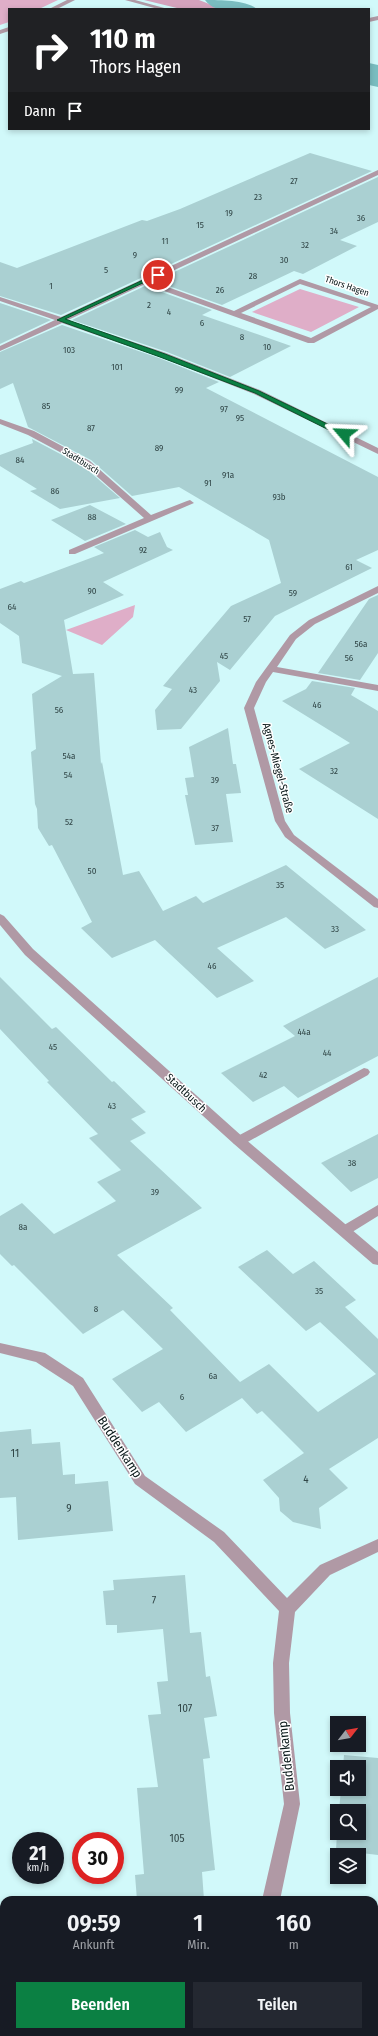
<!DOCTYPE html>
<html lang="de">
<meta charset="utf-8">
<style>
:root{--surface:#171b24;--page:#242831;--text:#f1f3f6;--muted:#9ea1a6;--accent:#0b8043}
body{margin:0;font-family:"Fira Sans Condensed",sans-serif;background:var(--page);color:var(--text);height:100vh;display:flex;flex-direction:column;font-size:15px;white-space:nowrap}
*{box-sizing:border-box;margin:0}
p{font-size:13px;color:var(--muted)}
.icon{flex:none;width:22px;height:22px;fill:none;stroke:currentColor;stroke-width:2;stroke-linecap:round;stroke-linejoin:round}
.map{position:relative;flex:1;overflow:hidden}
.details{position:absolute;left:0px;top:1896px;width:378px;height:140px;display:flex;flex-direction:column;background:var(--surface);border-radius:12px 12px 0 0;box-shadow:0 2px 6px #0003}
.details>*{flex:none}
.banner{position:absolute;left:8px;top:8px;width:362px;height:122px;border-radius:0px;box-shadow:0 2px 6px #0003;background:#202124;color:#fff;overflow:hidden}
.needle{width:26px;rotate:59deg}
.controls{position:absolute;left:330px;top:1716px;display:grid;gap:8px}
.controls a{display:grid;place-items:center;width:36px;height:36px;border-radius:0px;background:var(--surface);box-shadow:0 2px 6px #0003;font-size:20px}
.speed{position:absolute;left:12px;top:1832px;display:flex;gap:8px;font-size:20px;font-weight:700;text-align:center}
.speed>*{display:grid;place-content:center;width:52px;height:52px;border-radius:50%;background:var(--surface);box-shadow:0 2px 6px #0003;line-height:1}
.speed small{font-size:10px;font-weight:400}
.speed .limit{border:6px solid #d22;background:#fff;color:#111}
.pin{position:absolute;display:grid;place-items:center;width:34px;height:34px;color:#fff;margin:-17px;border:2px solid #fff;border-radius:50%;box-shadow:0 1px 4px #0007}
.me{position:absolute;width:44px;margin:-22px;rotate:296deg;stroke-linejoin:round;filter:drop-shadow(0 0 3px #0008)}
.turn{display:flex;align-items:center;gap:14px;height:84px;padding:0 16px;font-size:18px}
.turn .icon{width:52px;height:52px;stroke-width:2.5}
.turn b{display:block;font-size:28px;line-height:34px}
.then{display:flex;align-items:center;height:38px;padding:0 16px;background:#0003;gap:8px;font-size:15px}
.eta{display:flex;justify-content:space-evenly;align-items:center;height:68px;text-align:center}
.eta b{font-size:24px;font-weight:600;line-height:28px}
.primary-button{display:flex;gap:8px;margin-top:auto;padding:8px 16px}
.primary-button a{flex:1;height:46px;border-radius:0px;background:var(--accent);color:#fff;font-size:16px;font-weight:600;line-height:46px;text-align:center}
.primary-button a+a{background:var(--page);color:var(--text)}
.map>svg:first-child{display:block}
.green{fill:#dfaec8}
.forest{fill:#d4a2bc}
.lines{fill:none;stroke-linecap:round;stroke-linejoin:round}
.river{fill:#7abdc0;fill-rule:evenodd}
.building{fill:#aad0d2}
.lane{fill:#b099a5;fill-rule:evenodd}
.street{fill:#b099a5;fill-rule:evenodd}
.route{fill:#0b8043;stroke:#07532c}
.labels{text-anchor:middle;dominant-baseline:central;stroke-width:3;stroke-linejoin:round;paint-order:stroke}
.number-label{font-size:9px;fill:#314647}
.far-street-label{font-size:9px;fill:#091819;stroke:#fff}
.street-label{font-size:11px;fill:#091819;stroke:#fff}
.near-number-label{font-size:11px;fill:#314647}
.near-street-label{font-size:13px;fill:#091819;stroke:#fff}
</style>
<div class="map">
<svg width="378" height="2036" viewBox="0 0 378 2036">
<rect width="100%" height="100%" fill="#d1f9fa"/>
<!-- green -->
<path class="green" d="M0,0H58L39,9H9V22L0,25Z
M300,289L359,307L311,332L252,312Z
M135,605L133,617L102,645L66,630Z"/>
<!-- forest -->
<path class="forest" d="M144,0H199L222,9H181Z"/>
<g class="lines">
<!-- river -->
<path class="river" d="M205,0C221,0 246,0 257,9C240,9 215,15 205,0Z
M369,63L378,65V87L369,85Z"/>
</g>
<!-- building -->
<path class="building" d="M310,153L372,171L61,315L0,296V262L17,268L142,220L147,221L180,209Z
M378,177V222L340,240L357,246L303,274L294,271L222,305L155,281Z
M145,286L212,310L202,315L291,346L230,377L167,352L72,320Z
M0,303L51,320L0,344Z
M62,325L159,358L219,382L206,388L378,477V550L356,560L372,568L275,616L230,670L217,662L220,681L181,729L157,730L155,710L172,689L163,686L231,606L281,583L269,540L179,487L132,496L91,460L28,427L13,383L0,389V352Z
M32,439L83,466L120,498L60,509L30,491L37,489L0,466V455L33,443Z
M90,505L126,524L85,541L51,520Z
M135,530L148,537L160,532L167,547L173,550L103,582L124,595L64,620L73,674L94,673L101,764L102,762L123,875L139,871L163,911L196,896L203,903L286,865L366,930L325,949L286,917L217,948L254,981L217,998L155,940L112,958L81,928L92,922L52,845L49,846L38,828L37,809L35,804L31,752L36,749L32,694L62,676L22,663L19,636L0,623V589L21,581L24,583L104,553L94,547Z
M378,595V653L360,680L318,673L369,599Z
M312,681L355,688L351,695L378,711V819L299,769L350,743L282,701L306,689Z
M228,728L233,764H236L241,793L226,794L233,842L195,845L185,795H188L185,778L194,777L189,747Z
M0,977L52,1029L56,1027L112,1082L114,1081L146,1112L131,1119L146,1133L130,1141L202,1208L117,1255L173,1308L170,1310L240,1382L269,1364L318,1412L376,1374L320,1322L306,1331L238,1267L267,1250L293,1274L314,1261L356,1300L345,1307L378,1339V1438L329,1469L348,1488L319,1508L321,1529L293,1522L280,1511L279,1498L263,1480L304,1453L262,1411L257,1414L242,1398L186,1432L159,1402L142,1412L112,1379L163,1349L123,1310L83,1334L14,1265L12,1266L0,1254V1216L22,1203L54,1234L116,1201L97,1182L121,1170L89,1138L98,1134L47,1082L49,1081L0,1029Z
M378,977V1056L298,1098L284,1086L253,1102L221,1073L295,1036L283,1026Z
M378,1134V1178L351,1192L321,1163Z
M31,1429L32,1444L60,1442L63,1475L75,1474V1484L108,1481L113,1531L18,1540L16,1497L0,1498V1432Z
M185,1575L190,1633L201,1632L206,1677L210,1676L217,1716L204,1718L210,1758L203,1759L215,1870L202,1872L204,1900H137L135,1875L144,1874L137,1788L158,1787L148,1715L161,1714L157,1682L168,1681L163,1629L117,1633V1625H106L103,1591L114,1590L113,1580Z
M344,1755L378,1758V1855L336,1850L337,1833H359V1811H339L341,1789H359V1767H343Z"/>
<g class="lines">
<!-- lane -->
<path class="lane" d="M364,1068L368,1069L370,1072L368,1075L244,1144H234L233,1141L234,1138Z
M378,1205V1216L349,1234L344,1236L339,1234L337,1231L339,1228Z"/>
<!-- street -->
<path class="street" d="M67,0H75L57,9H49Z
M125,0H135L168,9H158Z
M378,16V20L369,22V18Z
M9,27V31L0,34V30Z
M378,170V175L151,281L234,311L300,279L378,305V309L314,343H308L145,284L68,320L166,353L260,390L378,448V454L254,394L160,357L62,323L0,351V346L55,320L0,301V297L61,317ZM300,284L371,307L311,338L241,313Z
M0,419L34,431L90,461L151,515L187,501L190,500L194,503L75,554H69V550L144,518L84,465L28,435L0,424Z
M378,586V593L315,624L296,639L277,667L378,685V691L273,672L266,682L254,708L285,821L294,835L378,899V908L374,907L285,837L275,821L244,708L256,682L290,635L309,620Z
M0,914L4,916L33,949L244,1138L378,1252V1265L373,1264L234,1144L25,955L0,925Z
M0,1343L45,1353L83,1378L145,1476L224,1532L287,1598L320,1565L378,1539V1552L330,1575L295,1612L289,1663L290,1713L300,1804L280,1900H262L284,1804L274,1713L273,1663L279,1611L214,1542L135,1484L73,1386L36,1362L0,1353Z
M247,2032H265V2036H247Z"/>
</g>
<!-- route -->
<path class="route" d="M156,274L160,275L65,319L165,354L259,391L346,433V436H341L255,393L160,357L57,320Z"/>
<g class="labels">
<!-- number labels -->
<g class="number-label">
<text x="294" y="181">27</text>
<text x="258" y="197">23</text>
<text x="229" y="213">19</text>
<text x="361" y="218">36</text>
<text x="200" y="225">15</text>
<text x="334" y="231">34</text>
<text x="165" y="241">11</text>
<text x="305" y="245">32</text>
<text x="135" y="255">9</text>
<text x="284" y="260">30</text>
<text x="106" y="270">5</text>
<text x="253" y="276">28</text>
<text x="51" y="286">1</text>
<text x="220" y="290">26</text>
<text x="149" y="305">2</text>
<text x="169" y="312">4</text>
<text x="202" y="323">6</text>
<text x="242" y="337">8</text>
<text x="267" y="347">10</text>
<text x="69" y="350">103</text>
<text x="117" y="367">101</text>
<text x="179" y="390">99</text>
<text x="46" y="406">85</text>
<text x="224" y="409">97</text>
<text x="240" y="418">95</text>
<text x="91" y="428">87</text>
<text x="159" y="448">89</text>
<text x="20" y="460">84</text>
<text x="228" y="475">91a</text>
<text x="208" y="483">91</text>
<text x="55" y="491">86</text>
<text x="279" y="497">93b</text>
<text x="92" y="517">88</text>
<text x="143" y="550">92</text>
<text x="349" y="567">61</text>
<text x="92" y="591">90</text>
<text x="293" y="593">59</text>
<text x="12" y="607">64</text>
<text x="247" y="619">57</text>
<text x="361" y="644">56a</text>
<text x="224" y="656">45</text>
<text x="349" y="658">56</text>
<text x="193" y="690">43</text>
<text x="317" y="705">46</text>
<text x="59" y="710">56</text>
<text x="69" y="756">54a</text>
<text x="334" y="771">32</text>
<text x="68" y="775">54</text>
<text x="215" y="780">39</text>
<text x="69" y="822">52</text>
<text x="215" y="828">37</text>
<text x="92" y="871">50</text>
<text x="280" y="885">35</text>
<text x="335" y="929">33</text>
<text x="212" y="966">46</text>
<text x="304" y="1032">44a</text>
<text x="53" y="1047">45</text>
<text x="327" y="1053">44</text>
<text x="263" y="1075">42</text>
<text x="112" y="1106">43</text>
<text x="352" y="1163">38</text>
<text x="155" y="1192">39</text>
<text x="23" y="1227">8a</text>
<text x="319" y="1291">35</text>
<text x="96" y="1309">8</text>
<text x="213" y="1376">6a</text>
<text x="182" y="1397">6</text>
</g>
<!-- far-street labels -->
<g class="far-street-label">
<text transform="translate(347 286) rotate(19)">Thors Hagen</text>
<text transform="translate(81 461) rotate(32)">Stadtbusch</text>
</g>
<!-- street labels -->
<g class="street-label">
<text transform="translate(278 768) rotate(75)">Agnes-Miegel-Straße</text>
<text transform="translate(186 1093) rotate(43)">Stadtbusch</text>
</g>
<!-- near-number labels -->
<g class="near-number-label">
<text x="15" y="1453">11</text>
<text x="306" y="1479">4</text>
<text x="69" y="1508">9</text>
<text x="154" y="1600">7</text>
<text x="185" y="1708">107</text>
<text x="177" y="1838">105</text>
</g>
<!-- near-street labels -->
<g class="near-street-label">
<text transform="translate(120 1447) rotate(57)">Buddenkamp</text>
<text transform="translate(286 1756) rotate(-96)">Buddenkamp</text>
</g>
</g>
</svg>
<div class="controls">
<a><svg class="needle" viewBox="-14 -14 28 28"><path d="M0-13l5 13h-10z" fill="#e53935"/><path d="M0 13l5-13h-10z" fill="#9ea1a6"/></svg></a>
<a><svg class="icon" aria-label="sound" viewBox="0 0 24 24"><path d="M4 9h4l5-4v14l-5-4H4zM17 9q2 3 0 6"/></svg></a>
<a><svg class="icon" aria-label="search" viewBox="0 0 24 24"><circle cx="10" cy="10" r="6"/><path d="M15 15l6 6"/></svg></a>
<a><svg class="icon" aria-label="layers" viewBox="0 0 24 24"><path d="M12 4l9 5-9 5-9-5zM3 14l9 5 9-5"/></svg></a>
</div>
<div class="speed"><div>21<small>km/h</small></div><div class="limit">30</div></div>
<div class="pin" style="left:158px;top:275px;background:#d93025"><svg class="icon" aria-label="arrive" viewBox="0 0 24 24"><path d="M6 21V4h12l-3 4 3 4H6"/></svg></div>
<svg class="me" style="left:344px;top:434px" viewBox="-20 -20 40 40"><path d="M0-17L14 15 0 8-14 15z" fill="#0b8043" stroke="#fff" stroke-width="4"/></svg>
<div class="banner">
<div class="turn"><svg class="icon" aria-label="right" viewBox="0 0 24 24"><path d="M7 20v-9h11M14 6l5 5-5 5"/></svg><div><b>110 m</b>Thors Hagen</div></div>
<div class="then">Dann<svg class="icon" aria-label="arrive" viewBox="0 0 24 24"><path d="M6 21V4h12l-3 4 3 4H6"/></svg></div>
</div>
<section class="details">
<div class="eta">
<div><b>09:59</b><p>Ankunft</p></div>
<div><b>1</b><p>Min.</p></div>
<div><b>160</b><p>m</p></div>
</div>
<div class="primary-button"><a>Beenden</a><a>Teilen</a></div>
</section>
</div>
